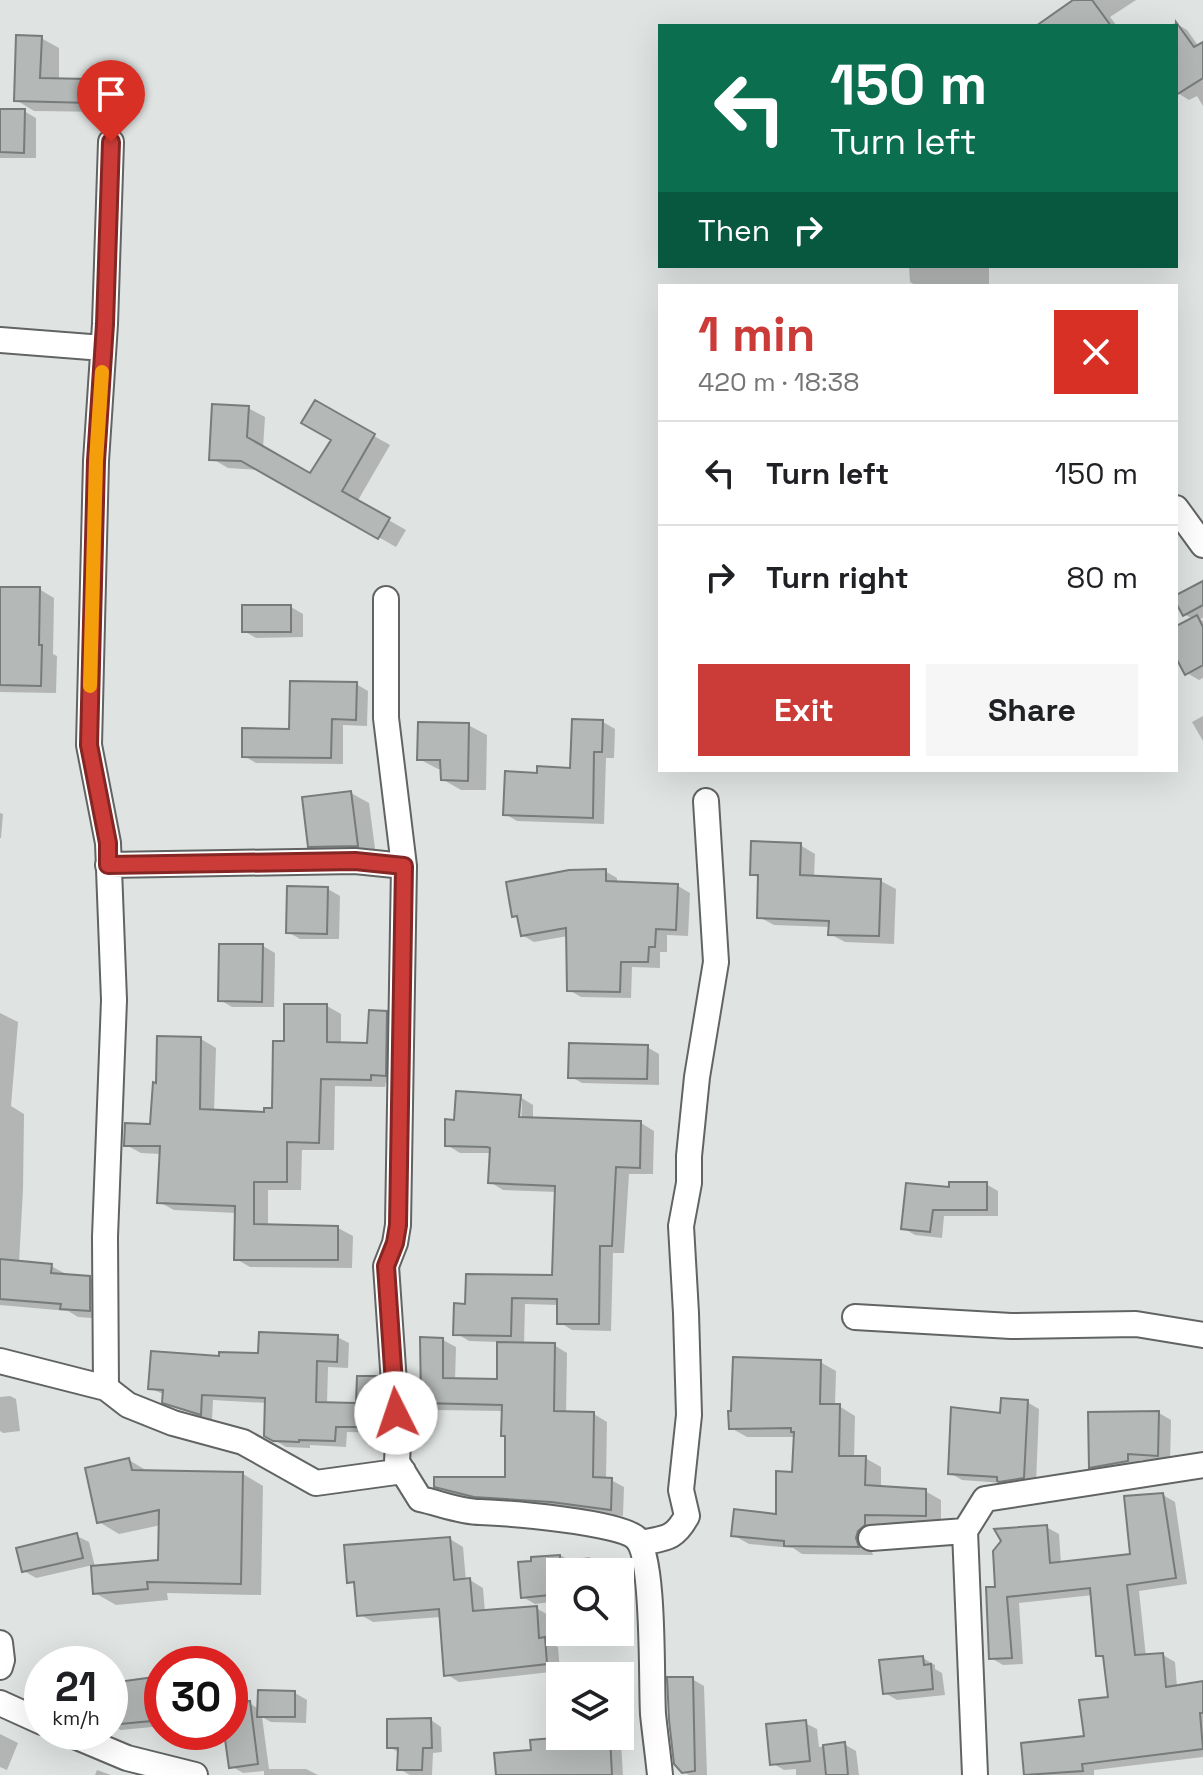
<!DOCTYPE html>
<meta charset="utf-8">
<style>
:root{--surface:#fff;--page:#f6f6f6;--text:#202124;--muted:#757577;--line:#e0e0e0;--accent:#cb3c38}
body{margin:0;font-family:"Space Grotesk",sans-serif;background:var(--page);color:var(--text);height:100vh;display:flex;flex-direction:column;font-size:30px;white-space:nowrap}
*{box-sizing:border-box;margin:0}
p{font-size:26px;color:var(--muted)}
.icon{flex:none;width:44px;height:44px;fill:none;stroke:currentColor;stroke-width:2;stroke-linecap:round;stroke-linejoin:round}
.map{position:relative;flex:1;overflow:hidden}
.drawer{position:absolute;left:658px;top:284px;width:520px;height:488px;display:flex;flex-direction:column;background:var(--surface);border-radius:0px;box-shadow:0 8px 32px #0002}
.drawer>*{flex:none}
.banner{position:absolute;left:658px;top:24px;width:520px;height:244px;border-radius:0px;box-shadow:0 8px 32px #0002;background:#0b6e4f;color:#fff;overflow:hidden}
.tools{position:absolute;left:546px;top:1558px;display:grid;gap:16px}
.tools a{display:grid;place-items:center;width:88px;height:88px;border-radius:0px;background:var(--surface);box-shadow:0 8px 32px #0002;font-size:40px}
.speed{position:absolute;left:24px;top:1646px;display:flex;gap:16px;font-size:40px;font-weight:700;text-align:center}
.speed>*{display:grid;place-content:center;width:104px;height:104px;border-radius:50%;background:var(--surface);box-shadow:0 8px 32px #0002;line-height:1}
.speed small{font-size:20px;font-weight:400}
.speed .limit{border:12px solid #d22;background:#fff;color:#111}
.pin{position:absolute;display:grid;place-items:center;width:68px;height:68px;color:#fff;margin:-82px -34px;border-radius:50% 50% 50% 0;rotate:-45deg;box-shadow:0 0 8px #0007}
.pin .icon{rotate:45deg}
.me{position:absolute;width:88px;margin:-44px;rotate:356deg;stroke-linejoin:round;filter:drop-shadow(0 0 6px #0008)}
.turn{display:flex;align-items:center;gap:28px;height:168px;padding:0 40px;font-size:36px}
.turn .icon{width:104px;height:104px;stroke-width:2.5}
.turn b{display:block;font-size:56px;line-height:68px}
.then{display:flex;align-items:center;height:76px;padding:0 40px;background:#0003;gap:16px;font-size:30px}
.round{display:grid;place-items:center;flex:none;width:84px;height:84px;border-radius:0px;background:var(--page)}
.summary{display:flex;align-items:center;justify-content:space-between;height:136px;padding:0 40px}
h1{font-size:48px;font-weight:600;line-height:60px;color:var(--accent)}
.action{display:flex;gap:16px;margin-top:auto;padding:16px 40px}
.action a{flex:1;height:92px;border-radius:0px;background:var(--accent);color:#fff;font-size:32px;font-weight:600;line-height:92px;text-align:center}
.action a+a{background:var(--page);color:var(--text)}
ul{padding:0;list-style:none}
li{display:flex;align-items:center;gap:24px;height:104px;padding:0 40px;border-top:2px solid var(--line)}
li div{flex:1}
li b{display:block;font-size:30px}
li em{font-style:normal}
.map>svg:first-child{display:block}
.shadow{fill:#0003;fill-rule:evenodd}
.building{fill:#b4b8b7;stroke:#777b7a;stroke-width:2}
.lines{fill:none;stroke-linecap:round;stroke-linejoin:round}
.minor-casing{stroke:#616463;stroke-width:28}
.minor{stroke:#fff;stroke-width:24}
.route-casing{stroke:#842724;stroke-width:20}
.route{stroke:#cb3c38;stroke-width:14}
.slow{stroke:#f59e0b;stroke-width:14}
</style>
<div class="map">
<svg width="1203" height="1775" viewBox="0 0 1203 1775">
<rect width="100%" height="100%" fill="#dfe3e2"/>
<!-- shadow -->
<path class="shadow" d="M1075,0H1136L1110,17L1117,26H1053Z
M1175,23L1187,30L1199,47L1203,49V106L1197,96L1189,100L1176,92V26H1169Z
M41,38L59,48V80L90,81L108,92V112L34,111L16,100Z
M0,111H24L36,118V158H0Z
M909,266H989V286H917L910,282Z
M315,403L390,445L357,502L406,530L396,547L260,470L228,468L211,458L248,408L265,417L263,448L311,475L334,440Z
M1203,583V618L1200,619L1203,621V678L1199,680L1187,673L1176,653V628L1193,619L1184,614L1176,597Z
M0,589H39L54,598L53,654L57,656L56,693L0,692Z
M291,607L303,614V637L256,638L244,631Z
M356,684L368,691L367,726L343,725V764L256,763L244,756L291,731Z
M1203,716V741L1192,722Z
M603,722L615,729L614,758H606L604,824L517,821L505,814L538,775L572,770Z
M468,725L487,735L486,790H461L442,779V769H438L419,759Z
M351,793L369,803L376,856H328L309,846Z
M0,813L3,814L1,838H0Z
M800,845L815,854L814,878L881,881L896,889L894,944L845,942L830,934V927L774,925L759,917L760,879L752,874Z
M605,871L617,878V884L678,886L690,893L688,936L667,935V952H660V968L632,967L631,998L581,997L569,990L568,936L534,942L522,935L519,919L514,916Z
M328,889L340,896L339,939H300L288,932Z
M263,946L275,953L274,1007H232L220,1000Z
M327,1006L341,1014V1045H369L386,1013L401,1022L400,1083L386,1082L385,1087L335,1086L334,1150H302L301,1190H268V1227L338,1228L353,1236L352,1268L250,1267L236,1259V1213L174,1210L159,1202L161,1154L141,1153L126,1145L152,1126L201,1039L216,1048L214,1112L266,1114L274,1111L286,1043Z
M0,1013L18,1022L11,1106L24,1114L23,1189L19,1263L51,1266L66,1274L90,1278L105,1287V1319L78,1317L68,1311L0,1305Z
M647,1047L659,1054V1085L582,1083L570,1076Z
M520,1097L533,1105V1119L641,1123L654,1131L653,1174H629L624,1253H613L611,1331L572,1330L559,1322V1305L525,1304L524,1345H554L567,1353L566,1414H594L607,1422L606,1479L611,1480L624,1487L623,1516L565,1509L489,1503L449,1493L436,1486L506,1479L507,1437L504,1411L436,1410L423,1402L443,1340L456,1347L455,1380L499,1381V1342L469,1341L456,1333L467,1306L554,1277L557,1192L503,1190L490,1182L491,1153H460L447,1145L456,1122ZM518,1101H522L521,1127H517Z
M986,1184L998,1191V1216H944L942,1238L915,1235L903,1228L951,1189Z
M337,1337L349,1343L348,1368L328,1367L327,1404L358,1405L378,1378L390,1385V1433L347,1432L346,1447L310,1445V1448L286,1447L266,1435L267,1403L213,1400L212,1420L176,1408L164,1401L165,1395L150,1388L220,1359L260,1355Z
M820,1362L836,1371L835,1406H839L855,1416L854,1458H865L881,1467V1488L925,1491L941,1500V1524L880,1523V1534L871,1548L873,1555L802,1554L793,1548L749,1544L733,1535L778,1516L794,1474L796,1437H747L731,1428Z
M10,1396L16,1399L20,1431L3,1433L0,1431V1397Z
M1027,1402L1039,1409L1036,1484L1011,1487L1003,1483L962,1480L950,1473L1002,1415Z
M1159,1413L1171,1420L1170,1462L1140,1460V1468L1103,1473L1091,1466Z
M129,1460L149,1472L243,1474L263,1486L261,1595L167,1593L168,1600L116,1605L95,1593L93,1565L36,1578L24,1571L77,1536L89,1542L95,1567L160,1561L161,1525L119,1534L99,1522Z
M1163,1495L1175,1502L1187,1584L1139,1591L1146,1657L1163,1655L1175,1662L1177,1687L1203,1683V1757L1094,1770V1775H1026L1023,1745L1086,1738L1110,1699L1106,1659L1098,1655L1093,1595L1019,1603L1023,1664L1003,1665L991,1658L997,1589L1046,1527L1059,1534L1061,1564L1132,1556Z
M450,1539L463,1547L466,1581L470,1580L483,1588L485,1612L536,1608L550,1616L552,1644L558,1647L560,1671L459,1682L446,1674L441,1617L373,1622L359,1614L357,1586L349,1581Z
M562,1556L568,1560L589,1557L602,1564V1572H560V1601L535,1604L523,1597L533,1559Z
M923,1658L935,1665V1669L942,1673L945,1695L897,1700L885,1693Z
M162,1669V1726L121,1730L110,1724V1685L158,1678L157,1670Z
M692,1679L704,1686L707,1775H689L683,1772Z
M295,1693L307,1700L306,1723L271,1722L262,1717L269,1769H306L318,1775H264V1771L243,1773L231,1766L226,1732H230V1706L249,1703L259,1709Z
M431,1720L441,1727L442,1752L433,1753L432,1775H410L399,1769L400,1753L389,1747Z
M805,1723L817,1729L819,1747L844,1744L856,1751L859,1775H796V1769L784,1770L772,1763Z
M164,1732H194L195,1742L176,1744L165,1738Z
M0,1734L18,1743L7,1770L0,1767Z
M610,1736L621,1743L623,1775H498Z
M97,1770L111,1775H95Z"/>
<!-- building -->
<path class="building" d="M1073,0H1092L1111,26H1036Z
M1176,22L1194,47L1203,42V78L1176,95Z
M16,35L42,36L40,78L90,79V103L14,101Z
M0,109H25L24,153L0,152Z
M315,400L375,434L342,491L390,518L378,539L241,461L209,460L212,404L249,406L247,437L310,473L331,440L301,423Z
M1203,581V605L1183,616L1176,603V595Z
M0,587H40L39,645H42L41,686L0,685Z
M242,605H291V632H242Z
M1197,615L1203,627V665L1185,675L1176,658V626Z
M290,681L357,682L356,720L332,719L331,758L242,757V728L289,729Z
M572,719L603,720L602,752H594L593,818L503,815L505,771L537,773V766L570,768Z
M418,722L469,723L468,781L441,780L440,760H417Z
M351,791L358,846L308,847L302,797Z
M751,841L801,843L800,875L881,879L879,936L828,935L829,921L757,918L758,875H750Z
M606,869V881L678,884L676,930L656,929L655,947H649L648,962H621L620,992L567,991L566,928L521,936L517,916L512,917L506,882L569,870Z
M287,886L328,887L327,934L286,933Z
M219,944H263L262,1002L218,1001Z
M284,1004H327V1042L367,1043L369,1010L387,1011L386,1076L371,1075V1080L321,1079L319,1143L287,1142V1182H254V1224L338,1226V1260H234L235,1206L157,1203L160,1146H124L125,1123L150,1124L153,1082L156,1083L157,1036L201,1037L200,1109L264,1112V1108H272L273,1041H284Z
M569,1043L648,1045L647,1079L568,1078Z
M456,1091L521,1095L519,1117L641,1121L640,1168L616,1167L612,1246H600L599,1324H557V1299L512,1298L511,1336L453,1335L454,1303L465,1304L466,1274L552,1275L555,1186L488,1183L490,1148L487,1147L445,1146V1119L454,1120Z
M949,1182H987V1210H933L930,1232L901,1229L906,1183L949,1187Z
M0,1259L52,1264L51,1273L90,1276V1311L60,1309L61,1304L0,1299Z
M259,1332L338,1335L337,1362L317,1361L316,1402L356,1403L357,1376H378V1427H336L335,1441L299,1440V1442L273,1441L264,1436L265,1398L202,1395L201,1415L162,1403L163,1390L148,1389L151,1351L219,1356V1352L258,1353Z
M420,1337L443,1338V1378L497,1379V1342L555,1343L554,1411L594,1412L593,1477L612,1478L611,1510L551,1502L474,1497L434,1487V1477H505V1436H501L502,1405L421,1403Z
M733,1357L821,1360L820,1404H840L839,1456H866L865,1485L926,1489V1516L865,1515V1525L858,1531L856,1538L859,1547L784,1546V1541L731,1536L734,1509L776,1514V1471L792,1472L794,1432H791V1428L729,1429L728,1411H731Z
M1001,1398L1028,1400L1024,1478L999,1482L997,1481V1477L948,1474L951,1407L1000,1413Z
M1159,1411L1158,1456L1128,1454V1461L1089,1468L1088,1412Z
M129,1458L132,1470L243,1472L241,1584L147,1582L148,1589L93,1594L91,1566L158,1560L159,1510L97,1523L85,1468Z
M1163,1493L1176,1578L1127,1585L1135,1655L1163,1653L1166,1687L1203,1681V1713H1200L1203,1749L1082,1764L1083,1771L1024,1775L1021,1743L1084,1736L1079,1700L1108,1697L1103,1656H1096L1090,1588L1007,1597L1012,1658L989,1659L986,1587H995L993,1551L1001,1541L994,1529L1047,1525L1050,1563L1130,1554L1124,1496Z
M77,1533L83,1558L22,1572L16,1548Z
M450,1537L454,1580L470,1578L473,1611L537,1606L539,1638L545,1637L547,1664L444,1676L439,1609L357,1616L354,1582L347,1583L344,1545Z
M560,1555V1594L521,1598L518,1562L531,1561V1557Z
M923,1656L924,1665L931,1664L933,1689L883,1694L879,1660Z
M162,1676V1720L110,1725V1683Z
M667,1677H693L695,1771L682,1773L674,1764L669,1720Z
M258,1690L295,1691V1717H257Z
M250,1701L258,1764L229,1768L224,1732H230V1704Z
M431,1718L432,1748H423L422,1770H397L398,1748H387V1719Z
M806,1720L810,1761L770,1765L766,1724Z
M579,1736H610L612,1775H496L494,1753L531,1750L530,1740Z
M845,1742L848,1775H826L823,1745Z"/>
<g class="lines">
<!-- minor casing -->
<g class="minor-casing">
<path id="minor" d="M111,142L105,324L96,461L89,745L108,843L114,1000L105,1237L106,1388L128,1405L173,1423L243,1442L316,1483L403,1471
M0,340L103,348
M1176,508L1203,545
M386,599V718L404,866L398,1225L395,1243L386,1266L398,1442L397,1462L420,1499C439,1503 461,1512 480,1512C507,1513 620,1522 636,1538C655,1556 651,1682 653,1714C655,1734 658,1755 660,1775
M108,865L355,861L404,866
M855,1317L1011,1326L1136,1324L1203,1335
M0,1361L106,1388
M871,1538L965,1531
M640,1543C665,1538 674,1540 687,1516L681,1490L689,1415L686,1313L681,1226L689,1183V1156L697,1077L716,962L706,801
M0,1643L2,1660L0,1667
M0,1703L42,1722
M65,1732L127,1758L195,1775
M975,1775L965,1531L985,1499L1203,1465"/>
</g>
<!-- minor -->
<use href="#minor" class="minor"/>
</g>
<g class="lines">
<!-- route casing -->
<g class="route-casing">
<path id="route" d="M111,142L105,324L96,461L89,745L108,843V865L355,861L404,866L398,1225L395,1243L386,1266L396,1413"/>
</g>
<!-- route -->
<use href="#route" class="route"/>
<!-- slow -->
<path class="slow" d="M90,686L96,461L102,372"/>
</g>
</svg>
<div class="tools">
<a><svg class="icon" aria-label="search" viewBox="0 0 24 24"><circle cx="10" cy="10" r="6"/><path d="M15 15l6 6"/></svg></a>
<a><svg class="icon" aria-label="layers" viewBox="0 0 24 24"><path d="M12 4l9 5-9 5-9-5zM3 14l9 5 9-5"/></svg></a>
</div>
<div class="speed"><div>21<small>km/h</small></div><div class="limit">30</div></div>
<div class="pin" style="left:111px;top:142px;background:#d93025"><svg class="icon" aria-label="arrive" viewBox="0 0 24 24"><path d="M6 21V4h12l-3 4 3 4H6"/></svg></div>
<svg class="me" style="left:396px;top:1413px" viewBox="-20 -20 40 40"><circle r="19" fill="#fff"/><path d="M0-13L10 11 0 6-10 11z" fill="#cb3c38"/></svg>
<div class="banner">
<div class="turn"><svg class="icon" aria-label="left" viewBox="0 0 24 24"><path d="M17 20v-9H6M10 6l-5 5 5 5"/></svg><div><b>150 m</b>Turn left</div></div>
<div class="then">Then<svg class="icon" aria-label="right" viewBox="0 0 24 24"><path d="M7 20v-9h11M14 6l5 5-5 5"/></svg></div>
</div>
<section class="drawer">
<div class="summary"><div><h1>1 min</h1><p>420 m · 18:38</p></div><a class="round" style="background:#d93025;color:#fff"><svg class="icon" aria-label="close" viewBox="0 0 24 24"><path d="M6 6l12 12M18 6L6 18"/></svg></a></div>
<ul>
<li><svg class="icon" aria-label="left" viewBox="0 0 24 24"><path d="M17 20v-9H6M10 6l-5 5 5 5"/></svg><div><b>Turn left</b></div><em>150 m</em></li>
<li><svg class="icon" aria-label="right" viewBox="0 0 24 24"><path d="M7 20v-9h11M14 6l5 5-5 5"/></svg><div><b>Turn right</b></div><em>80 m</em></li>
</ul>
<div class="action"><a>Exit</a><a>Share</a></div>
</section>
</div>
